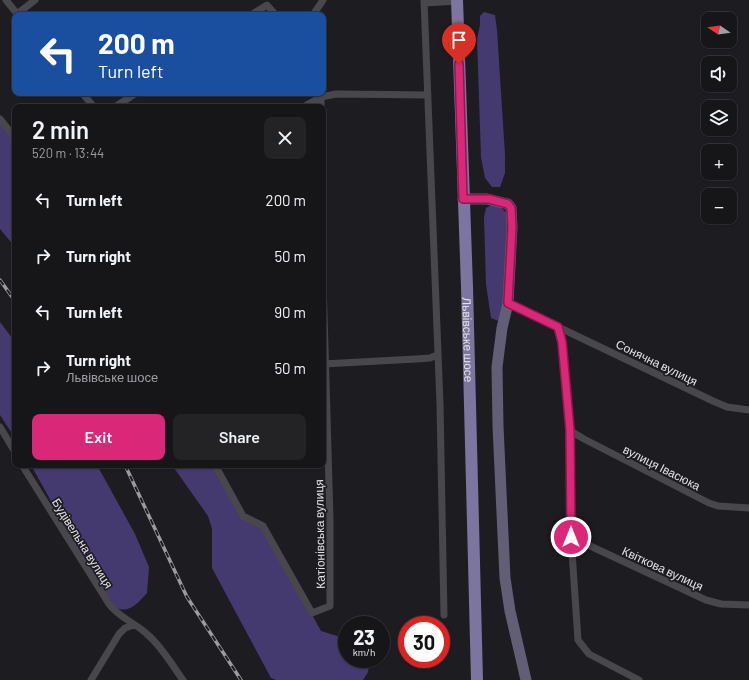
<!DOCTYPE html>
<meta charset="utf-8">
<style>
:root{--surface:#161619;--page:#232326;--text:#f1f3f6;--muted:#9e9fa2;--line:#353538;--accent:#db2777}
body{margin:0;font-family:Barlow,sans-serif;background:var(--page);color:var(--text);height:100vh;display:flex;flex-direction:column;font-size:15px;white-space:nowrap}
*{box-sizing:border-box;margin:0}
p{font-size:13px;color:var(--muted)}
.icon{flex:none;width:22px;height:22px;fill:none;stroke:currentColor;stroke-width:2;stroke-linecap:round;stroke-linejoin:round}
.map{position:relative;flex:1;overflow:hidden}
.sheet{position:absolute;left:12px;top:104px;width:314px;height:364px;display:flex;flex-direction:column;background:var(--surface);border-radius:8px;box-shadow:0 1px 3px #0004,0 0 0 1px var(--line)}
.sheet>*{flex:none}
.banner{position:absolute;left:12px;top:12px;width:314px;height:84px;border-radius:8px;box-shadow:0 1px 3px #0004,0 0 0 1px var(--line);background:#1a4fa0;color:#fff;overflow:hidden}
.needle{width:26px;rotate:283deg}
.fabs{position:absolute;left:701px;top:12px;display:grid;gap:8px}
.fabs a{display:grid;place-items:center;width:36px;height:36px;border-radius:8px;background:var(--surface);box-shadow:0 1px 3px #0004,0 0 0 1px var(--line);font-size:20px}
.speed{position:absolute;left:338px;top:616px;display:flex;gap:8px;font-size:20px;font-weight:700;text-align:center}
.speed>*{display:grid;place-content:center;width:52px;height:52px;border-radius:50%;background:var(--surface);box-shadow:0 1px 3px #0004,0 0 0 1px var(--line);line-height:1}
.speed small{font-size:10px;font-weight:400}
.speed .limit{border:6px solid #d22;background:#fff;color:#111}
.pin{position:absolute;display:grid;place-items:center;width:34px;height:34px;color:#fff;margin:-41px -17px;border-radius:50% 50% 50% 0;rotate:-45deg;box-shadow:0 0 4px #0007}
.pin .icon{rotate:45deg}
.me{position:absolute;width:44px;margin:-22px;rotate:0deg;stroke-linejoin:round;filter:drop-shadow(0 0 3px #0008)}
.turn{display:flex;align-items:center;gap:14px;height:84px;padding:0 20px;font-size:18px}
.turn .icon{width:52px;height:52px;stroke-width:2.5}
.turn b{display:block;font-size:28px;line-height:34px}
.round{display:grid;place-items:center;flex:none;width:42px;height:42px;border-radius:8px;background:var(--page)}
.head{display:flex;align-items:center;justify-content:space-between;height:68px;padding:0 20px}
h1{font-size:24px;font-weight:600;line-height:30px}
.action{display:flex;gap:8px;margin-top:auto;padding:8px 20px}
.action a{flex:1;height:46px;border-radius:8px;background:var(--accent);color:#fff;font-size:16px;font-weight:600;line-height:46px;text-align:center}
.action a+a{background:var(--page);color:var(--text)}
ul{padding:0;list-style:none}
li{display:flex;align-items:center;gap:12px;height:56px;padding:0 20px}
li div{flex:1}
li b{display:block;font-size:15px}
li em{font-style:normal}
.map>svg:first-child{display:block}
.green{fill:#443a70}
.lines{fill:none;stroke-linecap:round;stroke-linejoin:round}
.street{stroke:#48484c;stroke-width:7}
.secondary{stroke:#625e75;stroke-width:11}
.primary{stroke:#7b759f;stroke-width:12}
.rail-casing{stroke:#9c9ca0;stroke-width:3.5}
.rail{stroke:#1d1d21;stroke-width:2;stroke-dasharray:6;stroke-linecap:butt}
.route-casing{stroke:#8e194d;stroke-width:10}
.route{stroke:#db2777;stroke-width:7}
.labels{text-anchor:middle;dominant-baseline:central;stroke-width:3.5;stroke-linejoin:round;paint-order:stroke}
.street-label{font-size:12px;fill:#e3e3e6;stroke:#1d1d21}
</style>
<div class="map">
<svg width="749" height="680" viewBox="0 0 749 680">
<rect width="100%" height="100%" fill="#1d1d21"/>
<!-- green -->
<path class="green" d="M484,12L495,15L497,30L505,155V173L500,187H492L485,178L481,157L477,39L480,25V16Z
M0,119L15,138V247L0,229Z
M493,204L500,206L507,214V281L501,322L491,318L486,284L484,217L486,208Z
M0,322L15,342V438L0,415Z
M31,465H97L135,534L149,567L147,593C138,603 128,615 115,607L83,559Z
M172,465H215L243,516L263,526L321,631L347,639V659H370L368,672L363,680H276L271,678L212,568V529L208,516Z"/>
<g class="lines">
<!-- street -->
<path class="street" d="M6,0L18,15
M424,0L440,404L444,615
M425,3L457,1
M17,14L35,0
M251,15L267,5L276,15
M313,15L323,0
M82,93L94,107
M115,107L136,93
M303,107L321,97V94
M321,107V97L336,94L428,95
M0,119L15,138
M508,303L713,401L727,407L749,410
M558,327L562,342L569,430L571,537L578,640L589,654L639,680
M323,364L416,359L430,358L437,355
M0,427L15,452
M569,430L584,439L709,503L718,506L749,508
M22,465L109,604C119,618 136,623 148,635C162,647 172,665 183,680
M215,465L243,516L263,526L312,613L330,606V519L323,279
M571,537L706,600L721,604L749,605
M91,680L119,634L125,628L134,625"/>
<!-- secondary -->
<path class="secondary" d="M463,199H487L508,204L511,208L512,227L508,303L502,328L497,367L498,426L505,578L510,611L526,680"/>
<!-- primary -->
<path class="primary" id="s1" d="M457,0L467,287L477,680"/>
<!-- rail casing -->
<g class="rail-casing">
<path id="rail" d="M0,280L15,301
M125,465L187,597L241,680"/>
</g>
<!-- rail -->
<use href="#rail" class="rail"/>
</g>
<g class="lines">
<!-- route casing -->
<g class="route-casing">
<path id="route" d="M459,64L463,199H489L508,204L511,208L512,227L508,303L558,327L562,342L570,430L571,537"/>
</g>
<!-- route -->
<use href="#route" class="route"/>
</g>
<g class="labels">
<!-- street labels -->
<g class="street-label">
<text stroke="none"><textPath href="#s1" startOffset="340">Львівське шосе</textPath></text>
<text transform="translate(657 362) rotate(26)">Сонячна вулиця</text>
<text transform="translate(662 467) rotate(27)">вулиця Івасюка</text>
<text transform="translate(319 534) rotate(-91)">Катіонівська вулиця</text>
<text transform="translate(83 543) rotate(58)">Будівельна вулиця</text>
<text transform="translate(663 568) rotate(25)">Квіткова вулиця</text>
</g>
</g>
</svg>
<div class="fabs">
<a><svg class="needle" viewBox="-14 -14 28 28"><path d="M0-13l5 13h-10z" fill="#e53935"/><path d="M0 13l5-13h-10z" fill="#9e9fa2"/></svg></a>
<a><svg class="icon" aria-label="sound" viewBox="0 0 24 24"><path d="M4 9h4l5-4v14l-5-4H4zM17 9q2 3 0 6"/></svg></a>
<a><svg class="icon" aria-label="layers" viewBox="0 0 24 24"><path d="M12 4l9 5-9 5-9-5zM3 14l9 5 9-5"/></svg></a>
<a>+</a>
<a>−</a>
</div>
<div class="speed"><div>23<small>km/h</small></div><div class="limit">30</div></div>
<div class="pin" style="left:459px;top:64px;background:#d93025"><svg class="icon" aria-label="arrive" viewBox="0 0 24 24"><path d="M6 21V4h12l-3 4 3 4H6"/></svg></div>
<svg class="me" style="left:571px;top:537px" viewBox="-20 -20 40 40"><circle r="17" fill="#db2777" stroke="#fff" stroke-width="3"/><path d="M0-11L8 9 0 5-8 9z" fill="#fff"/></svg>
<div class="banner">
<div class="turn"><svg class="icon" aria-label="left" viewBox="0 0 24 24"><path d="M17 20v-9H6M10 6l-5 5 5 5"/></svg><div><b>200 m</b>Turn left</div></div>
</div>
<section class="sheet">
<div class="head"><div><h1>2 min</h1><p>520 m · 13:44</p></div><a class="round"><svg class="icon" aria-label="close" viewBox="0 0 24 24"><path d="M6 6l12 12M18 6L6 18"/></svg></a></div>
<ul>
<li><svg class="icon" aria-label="left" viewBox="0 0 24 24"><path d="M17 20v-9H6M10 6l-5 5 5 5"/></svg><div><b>Turn left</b></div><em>200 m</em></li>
<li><svg class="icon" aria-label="right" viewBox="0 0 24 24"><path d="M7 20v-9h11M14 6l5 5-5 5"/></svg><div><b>Turn right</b></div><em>50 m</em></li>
<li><svg class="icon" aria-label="left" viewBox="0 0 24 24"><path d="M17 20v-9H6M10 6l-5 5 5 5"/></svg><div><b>Turn left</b></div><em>90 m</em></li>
<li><svg class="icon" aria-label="right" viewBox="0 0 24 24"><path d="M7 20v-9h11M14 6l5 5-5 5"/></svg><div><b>Turn right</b><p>Львівське шосе</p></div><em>50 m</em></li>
</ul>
<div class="action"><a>Exit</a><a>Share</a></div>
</section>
</div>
